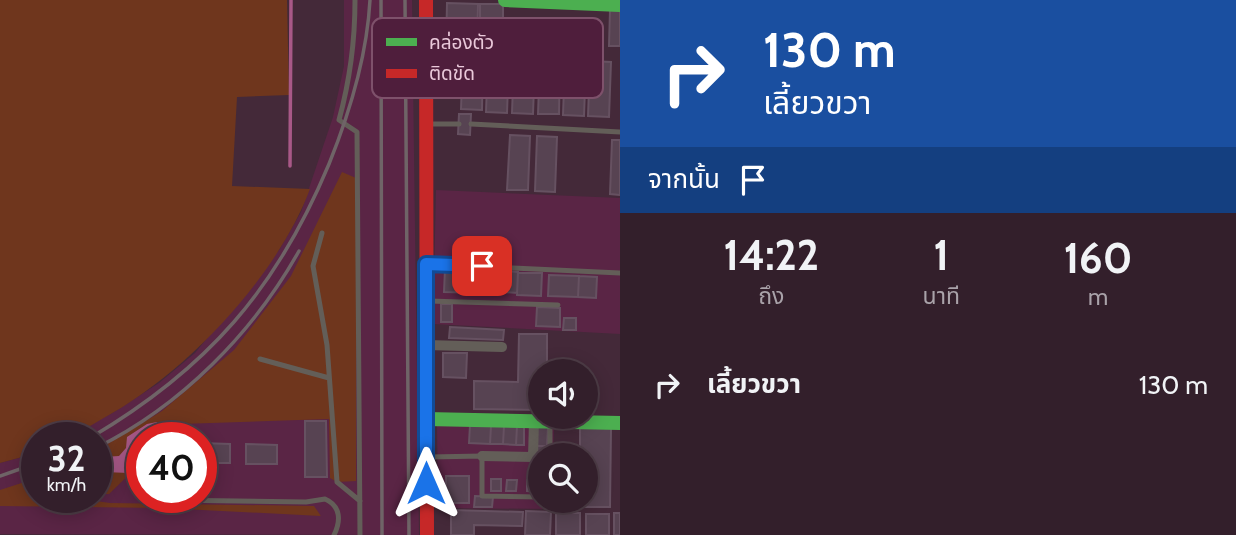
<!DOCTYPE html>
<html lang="th">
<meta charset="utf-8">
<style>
:root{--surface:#331f2b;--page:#3e2c37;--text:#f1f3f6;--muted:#a9a2a9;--line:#4e3d47}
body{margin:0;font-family:Cabin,"Noto Sans Thai",sans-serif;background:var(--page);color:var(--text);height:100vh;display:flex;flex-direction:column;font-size:26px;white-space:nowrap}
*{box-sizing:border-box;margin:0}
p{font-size:23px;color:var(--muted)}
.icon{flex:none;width:38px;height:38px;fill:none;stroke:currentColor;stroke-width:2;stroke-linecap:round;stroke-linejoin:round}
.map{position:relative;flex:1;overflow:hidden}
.panel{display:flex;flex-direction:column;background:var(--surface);width:616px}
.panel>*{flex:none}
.top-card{background:#1a4fa0;color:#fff;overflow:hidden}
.buttons{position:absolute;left:528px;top:359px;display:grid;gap:14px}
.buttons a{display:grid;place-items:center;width:70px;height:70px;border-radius:50%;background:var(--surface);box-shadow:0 4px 18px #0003,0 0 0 2px var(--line);font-size:35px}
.speed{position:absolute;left:21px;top:422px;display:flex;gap:14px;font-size:35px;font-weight:700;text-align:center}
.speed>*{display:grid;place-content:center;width:91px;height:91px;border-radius:50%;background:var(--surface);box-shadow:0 4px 18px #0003,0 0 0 2px var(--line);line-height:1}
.speed small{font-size:18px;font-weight:400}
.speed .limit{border:10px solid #d22;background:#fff;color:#111}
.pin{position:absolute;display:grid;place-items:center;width:60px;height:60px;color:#fff;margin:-30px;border-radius:14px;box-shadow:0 4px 10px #0006}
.me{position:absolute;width:77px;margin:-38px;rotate:0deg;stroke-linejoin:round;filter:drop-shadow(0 0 5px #0008)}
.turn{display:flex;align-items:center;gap:24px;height:147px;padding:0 28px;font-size:32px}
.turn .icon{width:91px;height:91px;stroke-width:2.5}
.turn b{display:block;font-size:49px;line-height:60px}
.then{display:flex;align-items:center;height:66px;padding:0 28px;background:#0003;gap:14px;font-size:26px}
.eta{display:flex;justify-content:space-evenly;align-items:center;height:119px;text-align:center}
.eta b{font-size:42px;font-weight:700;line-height:49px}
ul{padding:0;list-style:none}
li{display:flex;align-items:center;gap:21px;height:105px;padding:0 28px}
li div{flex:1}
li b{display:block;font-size:26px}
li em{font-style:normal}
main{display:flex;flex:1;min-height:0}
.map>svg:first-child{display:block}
.built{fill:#5a2545;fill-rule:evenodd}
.green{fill:#6f361d}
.water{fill:#a85887}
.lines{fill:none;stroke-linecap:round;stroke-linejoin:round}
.stream{stroke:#a85887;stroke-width:3.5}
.building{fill:#574352;stroke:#665161;stroke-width:2}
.lane{stroke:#635e58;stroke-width:5}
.street{stroke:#635e58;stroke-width:10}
.fast{stroke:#4caf50;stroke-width:14}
.jam{stroke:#c62828;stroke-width:14}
.rail{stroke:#6f6467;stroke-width:3.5}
.route-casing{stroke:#114b97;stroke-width:18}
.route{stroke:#1a73e8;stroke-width:12}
.key{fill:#4f1e3c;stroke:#7e516b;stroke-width:2}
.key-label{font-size:19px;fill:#eac9da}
</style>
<main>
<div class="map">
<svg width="620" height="535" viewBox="0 0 620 535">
<rect width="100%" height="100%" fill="#442939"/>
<!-- built -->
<path class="built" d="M344,0H412L419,535L0,534V463L37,453V497H96V438L66,437L114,412L159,383L195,353L279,250L301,212L333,117L344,66ZM142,438H201V497H142Z
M436,190L620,198V334L433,324Z
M437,425L554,427L553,455H541V500L553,501V509L438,508Z"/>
<!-- green -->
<path class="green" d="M0,0H287L289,95L237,97L232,186L310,189C277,277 185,375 102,419C91,425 76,436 64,438C55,439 45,438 37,438V453L0,463Z
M342,172L356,178V481L337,482L330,478L329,419L181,424L167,437L142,438V462L109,494H96V451L162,411L234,350L291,276Z
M37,478V497H67L110,503L314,506L321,516L163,508L0,506V490Z"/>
<!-- water -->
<path class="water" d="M157,422L167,429L169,437L142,438V467L129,473L104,472L103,457L119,456L126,448L127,437L147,424Z"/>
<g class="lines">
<!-- stream -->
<path class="stream" d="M290,166L291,0"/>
</g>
<!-- building -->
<path class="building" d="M447,3L478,4L477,51H446Z
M480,4H503V54H480Z
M610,10H620V46H609Z
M463,54L483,55L482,110L461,109Z
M488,57L509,58L507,113L486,112Z
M514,58L535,59L533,114L512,113Z
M540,59L560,60L559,114H538Z
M565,60L586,61L584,116L563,115Z
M590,61L611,62L609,117L588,116Z
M459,114H471L470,135L458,134Z
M510,135L530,136L528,190H507Z
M537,136L557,137L555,192L535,191Z
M612,140H620V195L610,194Z
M445,269L482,270V293L444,292Z
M489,271H505L504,293H488Z
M505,271L518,272L517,293L504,292Z
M518,273H542L541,296L517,295Z
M549,275L579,276L578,297L548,296Z
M579,276L597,277L596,298L578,297Z
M441,304H452V322H441Z
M537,307L560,308V327L536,326Z
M564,318H576V330H563Z
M450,327L504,330L503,340L449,338Z
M519,334H547V371H541V410L474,409V381L518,382Z
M443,353H467L466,378L443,377Z
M305,421H326L327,477H305Z
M470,425L491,426L490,444L469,443Z
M491,426H504L503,444H490Z
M504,426H517L516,445L503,444Z
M517,426H524V445H516Z
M536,427H548L547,446H536Z
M580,428H611L610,507H555V500H586V455H580Z
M201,443L230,444V463H201Z
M246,444L277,445V464H246Z
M536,446H547V455H541V483V472H535Z
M446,476H469V503H446Z
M491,479H501V491H491Z
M507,480H517L516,491H506Z
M527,480H538V492L527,491Z
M475,496L493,497L492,507H474Z
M451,510L523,512L522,526L474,525V535H451Z
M526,511L551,512L550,535H525Z
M556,513H580V535H556Z
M614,513H620V535H614Z
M586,514H609V535H586Z"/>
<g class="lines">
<!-- lane -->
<path class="lane" d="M355,0C355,42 350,80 339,120L357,132L360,535
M427,124H459
M471,124L620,132
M322,233L313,266L327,345L337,482L360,501
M429,264L620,273
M429,301L558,305
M260,359L329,378
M550,455V422
M430,457L482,456V496L541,497
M165,500L306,502L325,499C341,506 341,521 334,535"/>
<!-- street -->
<path class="street" d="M426,345L502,347
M482,456L533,457L534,421"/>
<!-- fast -->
<path class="fast" d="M505,0L620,5
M426,419L620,423"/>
<!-- jam -->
<path class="jam" d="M426,0L427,535"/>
<!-- rail -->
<path class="rail" d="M381,0L382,535
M405,0L409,535
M90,438C207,369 277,289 329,164C350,112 367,57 370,0
M96,448C181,406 253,333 299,251
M0,476L37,463"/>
</g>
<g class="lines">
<!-- route casing -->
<g class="route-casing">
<path id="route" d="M426,483V264L482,266"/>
</g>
<!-- route -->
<use href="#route" class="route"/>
</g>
<!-- legend -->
<rect x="372" y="18" width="231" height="80" rx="10" class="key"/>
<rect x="386" y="38" width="31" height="8" fill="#4caf50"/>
<rect x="386" y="69" width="31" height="9" fill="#c62828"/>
<g class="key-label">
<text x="429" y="49">คล่องตัว</text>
<text x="429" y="80">ติดขัด</text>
</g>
</svg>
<div class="buttons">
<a><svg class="icon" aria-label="sound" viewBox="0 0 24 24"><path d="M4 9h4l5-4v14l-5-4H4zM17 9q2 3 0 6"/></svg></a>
<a><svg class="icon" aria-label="search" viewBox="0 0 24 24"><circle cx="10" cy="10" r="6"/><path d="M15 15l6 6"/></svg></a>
</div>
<div class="speed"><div>32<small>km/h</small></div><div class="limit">40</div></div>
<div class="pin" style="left:482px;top:266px;background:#d93025"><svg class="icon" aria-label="arrive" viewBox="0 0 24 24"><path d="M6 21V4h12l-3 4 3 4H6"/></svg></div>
<svg class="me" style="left:426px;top:483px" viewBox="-20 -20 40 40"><path d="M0-17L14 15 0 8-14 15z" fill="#1a73e8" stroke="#fff" stroke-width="4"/></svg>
</div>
<section class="panel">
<div class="top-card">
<div class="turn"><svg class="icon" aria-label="right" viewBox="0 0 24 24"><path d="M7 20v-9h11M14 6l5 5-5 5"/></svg><div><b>130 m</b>เลี้ยวขวา</div></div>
<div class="then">จากนั้น<svg class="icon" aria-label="arrive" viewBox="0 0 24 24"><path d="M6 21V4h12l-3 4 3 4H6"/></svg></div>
</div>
<div class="eta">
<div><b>14:22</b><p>ถึง</p></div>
<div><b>1</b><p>นาที</p></div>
<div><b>160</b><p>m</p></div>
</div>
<ul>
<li><svg class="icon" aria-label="right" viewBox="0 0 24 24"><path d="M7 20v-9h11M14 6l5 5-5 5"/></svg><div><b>เลี้ยวขวา</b></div><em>130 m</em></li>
</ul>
</section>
</main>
